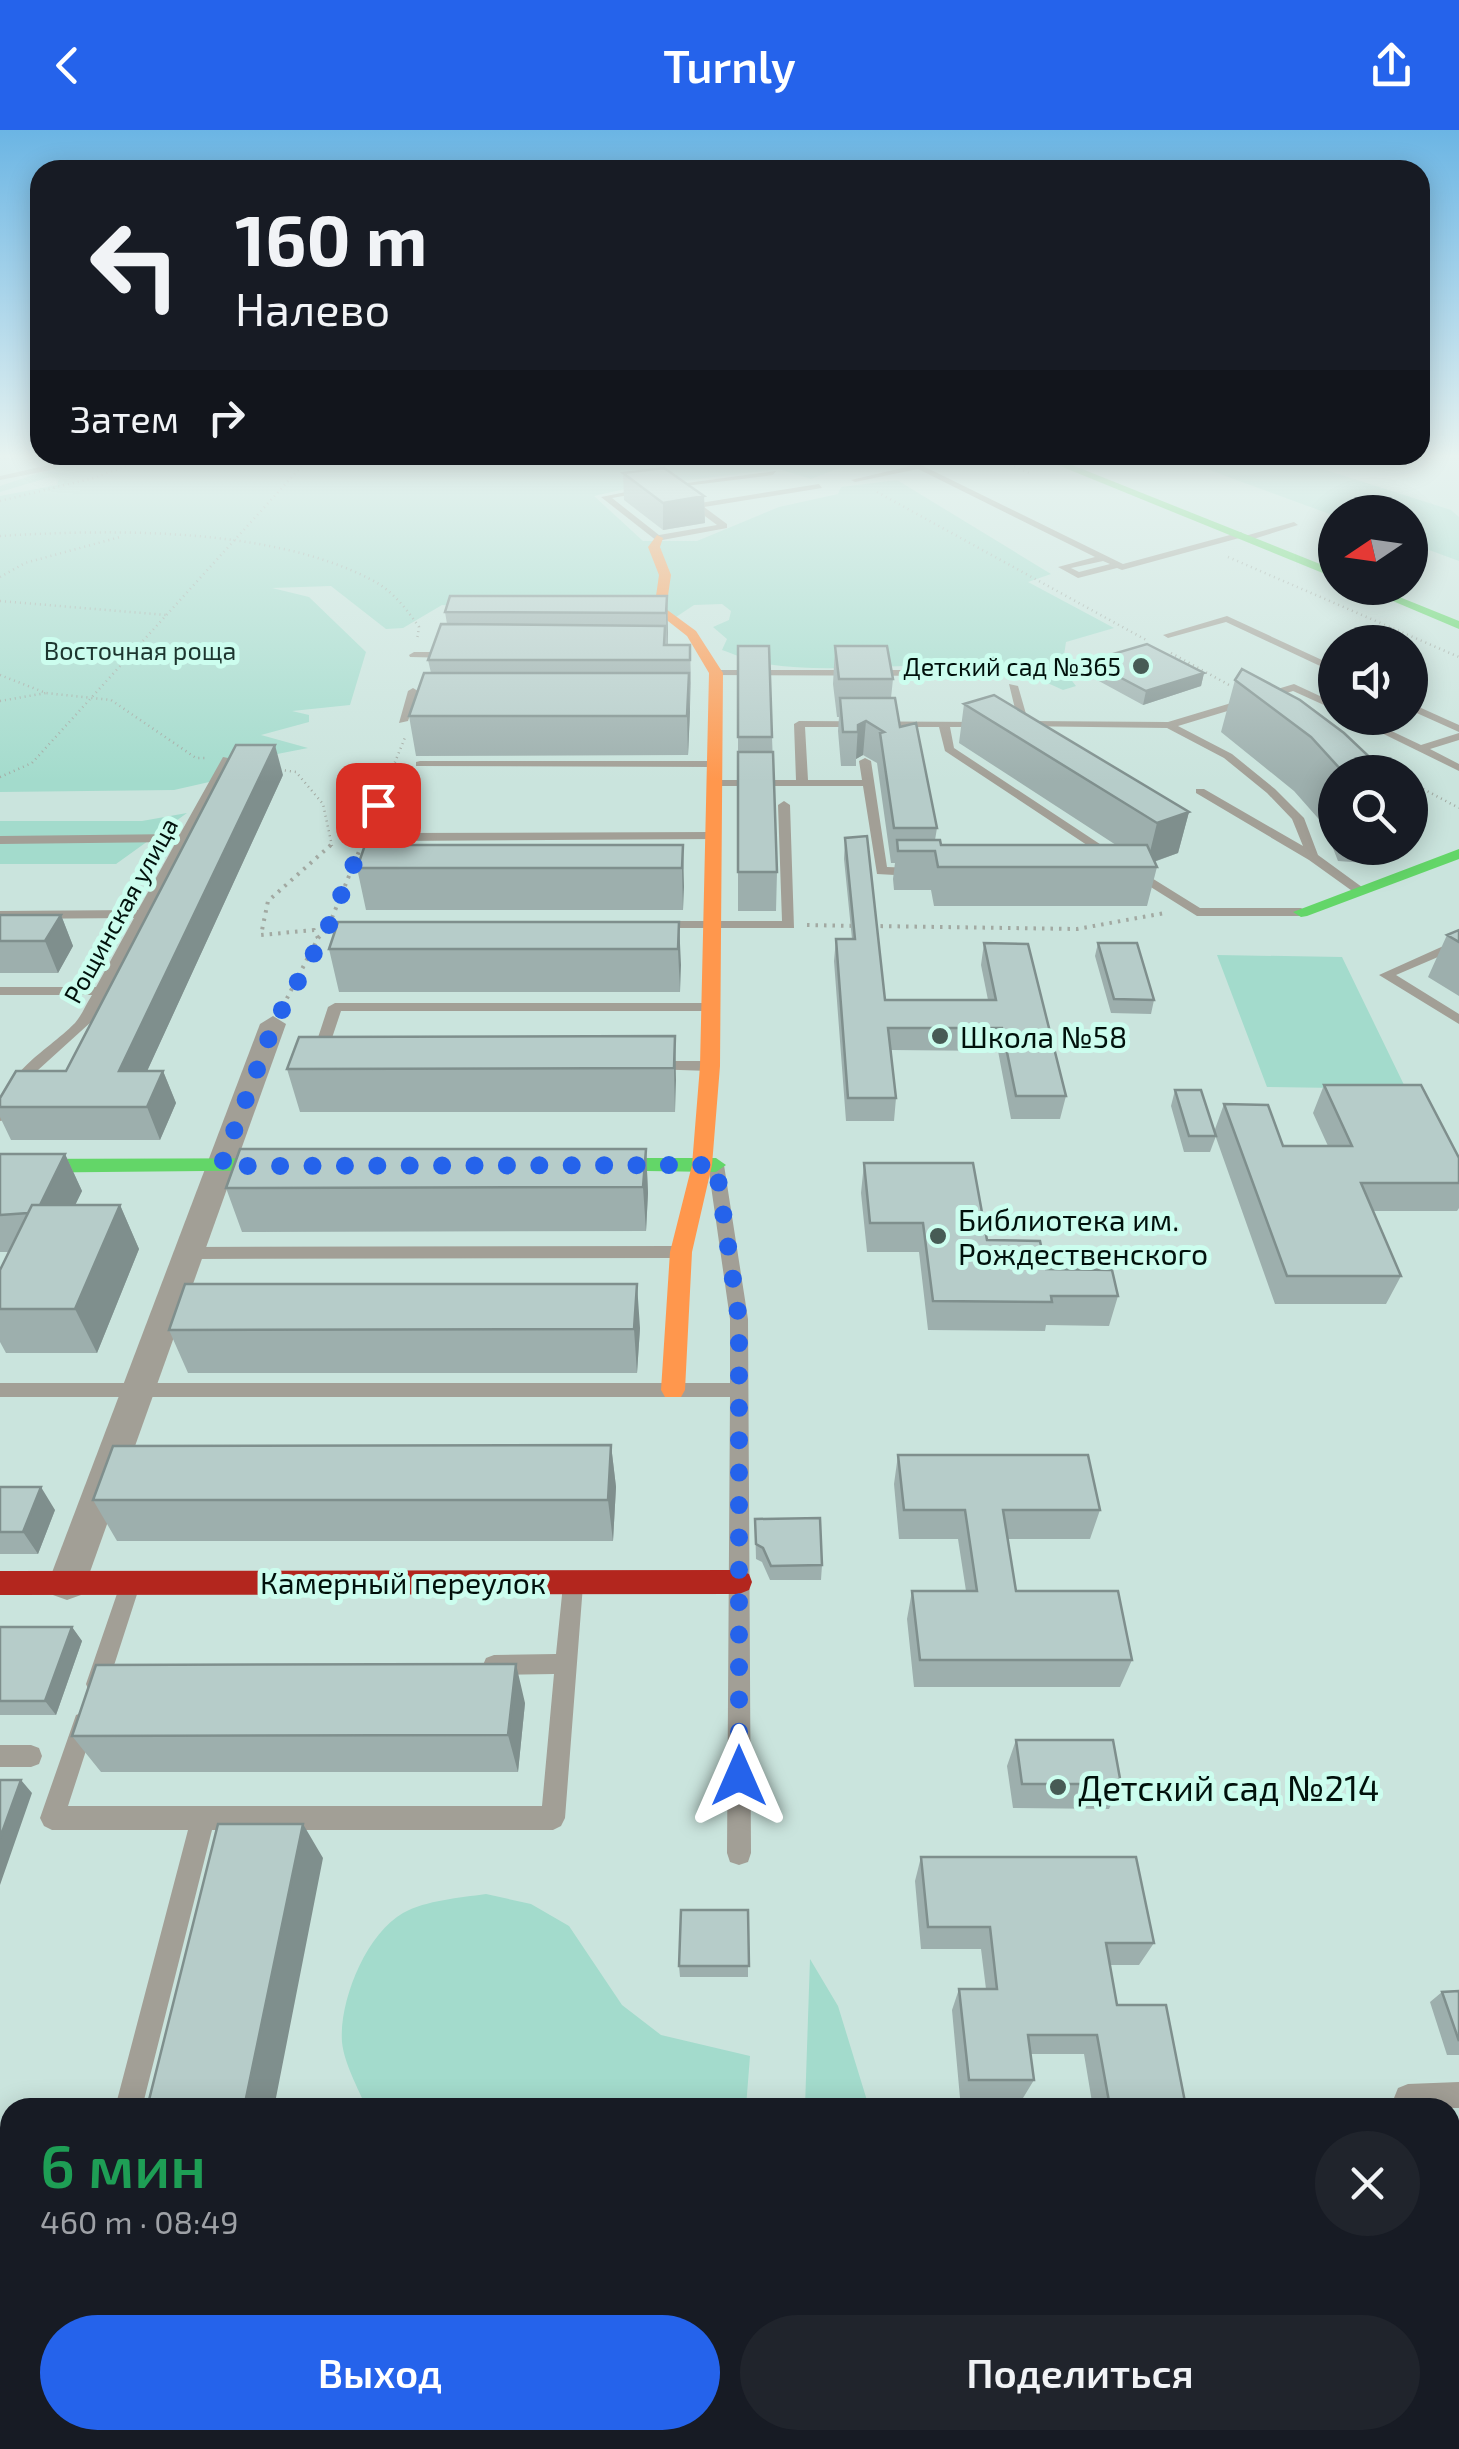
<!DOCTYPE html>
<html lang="ru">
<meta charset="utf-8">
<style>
:root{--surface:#171b24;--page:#20242c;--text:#f1f3f6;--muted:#9ea1a6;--accent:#2563eb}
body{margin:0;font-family:"Exo 2",sans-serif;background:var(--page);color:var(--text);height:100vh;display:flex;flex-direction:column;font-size:38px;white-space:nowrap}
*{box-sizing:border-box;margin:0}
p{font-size:32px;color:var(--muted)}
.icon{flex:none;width:55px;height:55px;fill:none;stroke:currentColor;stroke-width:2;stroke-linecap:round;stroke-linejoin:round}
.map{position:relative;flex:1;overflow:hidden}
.sheet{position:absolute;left:0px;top:1968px;width:1460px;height:352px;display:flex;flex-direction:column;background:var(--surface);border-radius:30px 30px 0 0;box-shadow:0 5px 25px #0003}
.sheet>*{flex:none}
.hud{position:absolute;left:30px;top:30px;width:1400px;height:305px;border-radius:30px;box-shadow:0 5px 25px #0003;background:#171b24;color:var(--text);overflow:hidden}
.needle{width:65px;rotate:257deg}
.fabs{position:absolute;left:1318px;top:365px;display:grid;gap:20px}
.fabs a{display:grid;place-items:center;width:110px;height:110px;border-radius:50%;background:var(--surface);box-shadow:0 5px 25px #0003;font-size:50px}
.pin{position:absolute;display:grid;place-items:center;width:85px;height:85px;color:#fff;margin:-42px;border-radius:20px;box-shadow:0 5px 15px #0006}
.me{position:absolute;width:110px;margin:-55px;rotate:0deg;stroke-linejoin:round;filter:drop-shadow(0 0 8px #0008)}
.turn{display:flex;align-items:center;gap:35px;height:210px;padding:0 40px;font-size:45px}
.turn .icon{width:130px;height:130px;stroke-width:2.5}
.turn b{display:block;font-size:70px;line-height:85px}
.then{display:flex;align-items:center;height:95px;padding:0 40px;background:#0003;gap:20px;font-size:38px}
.round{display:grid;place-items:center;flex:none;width:105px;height:105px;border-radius:52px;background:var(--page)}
.overview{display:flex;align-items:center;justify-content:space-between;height:170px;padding:0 40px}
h1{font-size:60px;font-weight:600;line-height:75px;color:#1e9e55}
.button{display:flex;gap:20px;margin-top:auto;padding:20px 40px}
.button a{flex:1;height:115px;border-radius:60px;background:var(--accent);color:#fff;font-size:40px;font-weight:600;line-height:115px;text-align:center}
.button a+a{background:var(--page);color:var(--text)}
header{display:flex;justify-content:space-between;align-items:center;height:130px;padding:0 40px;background:var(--accent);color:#fff;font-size:45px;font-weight:600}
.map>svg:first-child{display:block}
.green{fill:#a3dbcc}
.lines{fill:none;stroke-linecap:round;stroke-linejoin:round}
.path-far1{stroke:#a2a9a2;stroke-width:2.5;stroke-dasharray:1 4;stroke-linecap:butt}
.path{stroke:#a2a9a2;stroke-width:4;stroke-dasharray:2.5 6;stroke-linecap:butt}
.lane{fill:#a29f96;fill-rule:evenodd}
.street{fill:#a29f96;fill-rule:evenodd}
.fast{fill:#63d668;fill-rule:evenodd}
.slow{fill:#ff974d;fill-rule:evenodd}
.jam{fill:#b3261e;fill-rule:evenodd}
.wall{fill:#9dafad}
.shaded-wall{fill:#7f8f8d}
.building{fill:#b6ccc9;stroke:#7f8f8d;stroke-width:2.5}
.route{stroke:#2563eb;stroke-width:18;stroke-dasharray:0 32.4}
.poi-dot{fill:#475b55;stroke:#ccfdee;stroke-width:4}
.labels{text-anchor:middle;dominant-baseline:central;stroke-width:10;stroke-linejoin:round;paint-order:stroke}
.far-park-label{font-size:25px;fill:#1d362f;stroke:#ccfdee}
.far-poi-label{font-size:25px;fill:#01110c;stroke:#ccfdee;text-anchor:end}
.far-street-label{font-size:25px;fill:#01110c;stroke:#ccfdee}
.poi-label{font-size:30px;fill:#01110c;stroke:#ccfdee;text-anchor:start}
.street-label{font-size:30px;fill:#01110c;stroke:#ccfdee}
.near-poi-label{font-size:35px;fill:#01110c;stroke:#ccfdee;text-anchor:start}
</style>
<header><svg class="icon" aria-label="back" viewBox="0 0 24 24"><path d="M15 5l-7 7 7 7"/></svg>Turnly<svg class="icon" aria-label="share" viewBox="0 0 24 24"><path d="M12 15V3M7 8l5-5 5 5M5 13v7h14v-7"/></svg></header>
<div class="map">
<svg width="1459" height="2319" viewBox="0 0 1459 2319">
<rect width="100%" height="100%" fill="#cae4dd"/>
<!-- green -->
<path class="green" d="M44,327H829L847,335L811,349L779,339L634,357L594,366L643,411H697L779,377L838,364L841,357L897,350L1051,444L1028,452L1114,498L1066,512L1062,538L1076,556L1063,560C971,515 863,549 766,534C751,532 736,525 722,520L727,509L713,497L729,490L731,481L722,474L694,475L673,489L442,475L403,498L386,499L331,456L272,458L309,467L366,522L350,575L292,581L309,585V592L261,605L308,618L247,630L240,645L174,660L0,662V366L57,355L59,349L50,347L0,362V356L72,332Z
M1174,327H1285L1451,380L1459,387V431L1410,413V382L1335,386Z
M187,683L116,734H0V691H142Z
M1217,825L1342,827L1406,959L1267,957Z
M486,1764L531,1774L569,1796L622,1875L661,1905L750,1926L746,1977H366C358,1958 344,1933 342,1912C339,1871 366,1804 403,1783C427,1770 459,1768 486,1764Z
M810,1829L838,1876L869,1977H805Z
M0,2091L10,2096V2310H81L87,2319H0Z
M1450,2235L1459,2256V2319H842V2310H1450Z
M232,2310H757V2319H230Z"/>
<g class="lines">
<!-- path-far1 -->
<path class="path-far1" d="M991,327L1029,343
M877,362L1148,511
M0,371L94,348L151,327
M0,406C112,399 269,397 370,449C391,459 406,478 419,497L417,510
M1228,427L1459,527
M0,447L25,433L120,407
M0,471L166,485
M1171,523L1231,556
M0,545L46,563L111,570L196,628H205
M0,571L46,563
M1373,632L1393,642
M275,639L296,642L323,674L332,716
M0,647L32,633L310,327
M1410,652L1459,678
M361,716L406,605"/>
<!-- path -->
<path class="path" d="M807,795L856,796
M872,796L1077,799L1165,783
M318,808L327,800L362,714
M283,876L318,808L314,800L261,805L268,771L332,714"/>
<!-- lane -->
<path class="lane" d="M50,327H58L56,339L0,350V346L49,335Z
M919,334L1123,434L1241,402L1245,406L1294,392L1298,395L1247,411L1243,407L1122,440L1117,438L1078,448L1058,437L1095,427L918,339L855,352L851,350ZM1103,431L1110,434L1079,442L1071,438Z
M776,341L773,345L669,358L665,356Z
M819,354L822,358L704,377L727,394V398L657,411L601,367L646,358V362L612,368L659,405L717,395L694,378V374Z
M1227,486L1335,536V543L1226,492L1168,508L1163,505Z
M414,522H454L459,525L454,528L410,527L409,525Z
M716,540H980L985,543L980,546L712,545V541Z
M1009,554L1018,556L1028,591L1168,592L1294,554L1335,573V580L1293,561L1178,596L1232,624L1275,659L1304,688L1318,725L1366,760L1355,763L1309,730L1196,663V659H1204L1303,716L1292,689L1267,663L1224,628L1167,598L1016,596L1015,594L1018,591Z
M413,558L418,561L408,591L399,593L408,561Z
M1410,573L1459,595V602L1410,580Z
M1351,588H1364L1421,615L1459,603V610L1430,619L1459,634V641Z
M799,591L988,592V596L984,597H950L954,618L1118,726L1108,729L945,621L939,597H805L808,650H862L859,631L865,628L871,631L887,737L913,738L919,742L913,746L877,744L863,656H715L709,653L715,650H796L794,594Z
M223,627L233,629L91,892L27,950L5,990L0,991C0,943 44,924 75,893C82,885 86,874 92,865H0V857H96L134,788L0,789V781L138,780L176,712L0,714V706L180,704Z
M420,631H714L720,634L714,637L416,636V632Z
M784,671L790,675L794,798H650V792L655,791H782L778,675Z
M713,702L717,703V709L391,711L385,707L391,703Z
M1134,737L1200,778H1301L1308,782L1301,786H1197L1130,744V738Z
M1459,809V818L1396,845L1459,884V894L1379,845Z
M335,873H711L718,877L711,881H341L325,929L318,934L313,932L311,929L328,877Z
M655,931H710L717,936L710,941L650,939L648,936Z
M716,1030L724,1035L748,1189L751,1723L748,1732L739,1735L730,1732L727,1723L730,1267H0V1253H730V1189L708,1035Z
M678,1116L687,1122L678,1128L189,1129L180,1123L189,1117Z
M130,1446L137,1448L140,1455L108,1554L105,1561L97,1564L89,1561L86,1554L120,1455L123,1448Z
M573,1446L580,1448L583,1455L565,1688L561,1696L553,1700H212L142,1978H115L188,1700H52L44,1696L40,1688L76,1585L84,1582L92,1585L95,1593L68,1676H542L554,1544L494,1545L486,1542L483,1535L486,1528L494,1525L556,1524L563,1455L566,1448Z
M0,1615H31L39,1618L42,1626L39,1634L31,1637H0Z
M1459,1952V1978H1397L1394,1968L1398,1958L1408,1954Z
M0,2041H10V2069H0Z
M1450,2090L1459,2093V2147L1450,2144Z"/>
<!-- street -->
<path class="street" d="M273,886L286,894L86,1453L81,1465L67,1470L53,1465L48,1453L260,894Z"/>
<!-- fast -->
<path class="fast" d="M1038,327H1052L1335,440V448Z
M1362,458H1377L1459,491V499Z
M1459,719V729L1307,786L1301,787L1293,782Z
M297,1028L307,1035L304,1040L0,1043V1029Z
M584,1028H716L726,1035L716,1042L577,1040L574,1035L577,1030Z"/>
<!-- slow -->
<path class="slow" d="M657,405L663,408L660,417L671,445L666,479L696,501L723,543L720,936L712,1035L692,1122L685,1260L681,1267H665L661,1260L670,1122L692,1035L700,936L709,543L687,506L654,480L659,445L648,417Z"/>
<!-- jam -->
<path class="jam" d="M739,1440L749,1444L752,1452L749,1460L739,1464L0,1465V1441Z"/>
</g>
<!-- wall -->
<path class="wall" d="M879,327H955L898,335Z
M623,343L704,366L705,393L663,400L624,370Z
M667,466L668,515H690L691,553L688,625L416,626L409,586L431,543L428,530L447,494L445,482Z
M738,516L772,607L777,742L776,781H738Z
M835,516L893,549L891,568L900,597L937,698L935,710L941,715H1116L959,613L964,574L1189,682L1178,723L1154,732L1157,737L1147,776H934L931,760H894L893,749L895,733H891L877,633L863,625L856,629V636H841L838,601L839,587H837L833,554Z
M1089,531L1204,543L1201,556L1143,575L1086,544Z
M1235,550L1383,642H1335V718H1386L1380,734L1338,731L1324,695L1294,661L1221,602Z
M283,645L147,941H163L176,973L160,1010H11L0,987V968L66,941Z
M845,708L885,870H988L981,835L984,813L1066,966L1060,989H1011L998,921L891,920L896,968L894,991H846L834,831L836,809H852L844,729Z
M683,715V780H366L357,738Z
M0,785H61L73,816L58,843H0Z
M679,792L680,862H339L329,819Z
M1459,800V866L1428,847L1447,805Z
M1098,813L1154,870L1151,884L1111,883L1095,826Z
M675,906V982H300L287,939Z
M1324,955L1459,1028V1078L1457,1081H1373L1401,1146L1386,1174H1275L1214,1002L1224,974L1283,1016H1328L1313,983Z
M1175,960L1216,1006L1210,1022H1184L1171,976Z
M646,1019L648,1063L646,1101L242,1102L226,1058Z
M0,1024H65L82,1061L75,1075H120L139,1119L97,1223H6L0,1212V1140L9,1122H0Z
M864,1033L987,1110L1046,1139L1118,1166L1109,1196L1046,1195L1045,1201L928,1200L919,1122H867L861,1063Z
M640,1198L637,1243H188L169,1200Z
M611,1315L616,1357L613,1411H117L93,1370Z
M898,1325L1100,1380L1090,1409H1007L1016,1461L1132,1530L1120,1557H914L907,1489L912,1461H966L958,1409H899L894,1354Z
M0,1357L55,1380L38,1424H0Z
M755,1389L822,1435L821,1450H770L762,1432L756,1429Z
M0,1497H72L82,1511L56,1585H0Z
M525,1573L518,1642H101L72,1606Z
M1016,1610L1121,1654L1109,1679L1013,1678L1007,1636Z
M921,1727L1154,1813L1139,1835H1110L1117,1875L1186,1977L1093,1978L1084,1924H1031L1034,1950L1023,1968H960L952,1880L959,1859H986L981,1819H921L915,1751Z
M748,1780V1847H680L679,1836Z
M1459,1861V1925H1447L1430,1872L1442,1862Z"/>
<!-- shaded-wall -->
<path class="shaded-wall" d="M899,327H955L898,335Z
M704,366L705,393L663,400V373Z
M667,466L668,503L667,520L666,483Z
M689,543L690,582L688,625L687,586Z
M1204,543L1201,556L1143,575L1146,561Z
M866,591L863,625L856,629L858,595Z
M275,615L283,645L132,974L119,941Z
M1189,682L1178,723L1147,734L1157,693Z
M683,715L684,757L683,780L682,738Z
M61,785L73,816L58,843L45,811Z
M679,792L681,835L680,862L678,819Z
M675,906L676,950L675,982L674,938Z
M163,941L176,973L160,1010L147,977Z
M646,1019L648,1063L646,1101L643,1057Z
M65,1024L82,1061L54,1119L36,1083Z
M120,1075L139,1119L97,1223L75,1179Z
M637,1154L640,1198L637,1243L634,1199Z
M611,1315L616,1357L613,1411L608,1370Z
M41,1357L55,1380L38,1424L23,1402Z
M72,1497L82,1511L56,1585L45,1571Z
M516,1534L525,1573L518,1642L508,1605Z
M21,1650L32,1663L0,1755V1708Z
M303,1694L323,1728L274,1978H244Z"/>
<!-- building -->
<path class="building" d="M664,338L704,366L663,373L623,343Z
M450,466H667L666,483L445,482Z
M441,494L665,496L664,515H690V530H428Z
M1147,514L1204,543L1146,561L1089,531Z
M738,516H769L772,607H738Z
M835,516H887L893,549H839Z
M1242,539L1300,570L1344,603L1381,638L1383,642H1343L1311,607L1235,550Z
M424,543H689L687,586H409Z
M994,565L1189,682L1157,693L964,574Z
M840,568H895L900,597L916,593L937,698H894L880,603L884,602L866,591L858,595V602H843Z
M236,615H275L119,941H163L147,977H0V968L16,941H66Z
M738,622H773L777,742H738Z
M867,706L885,870H996L984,813L1028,814L1066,966H1016L1002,898H888L896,968H848L836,809H855L845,708Z
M897,710H940L941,715H1147L1157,737H938L935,721H898Z
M365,715H683L682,738H357Z
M0,785H61L45,811H0Z
M338,792H679L678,819H329Z
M1459,800V812L1447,805Z
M1098,813H1137L1154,870L1114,869Z
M675,906L674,938L287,939L299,907Z
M1324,955H1421L1459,1028V1053H1361L1401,1146H1287L1224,974L1268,975L1283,1016H1352Z
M1175,960H1201L1216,1006H1189Z
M240,1019H646L643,1057L226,1058Z
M0,1024H65L40,1075H32L28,1083L0,1085Z
M864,1033H973L987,1110L1040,1111L1046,1139L1112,1140L1118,1166H1051L1052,1172L933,1171L923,1093H870Z
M32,1075H120L75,1179H0V1140Z
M185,1154H637L634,1199L169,1200Z
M611,1315L608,1370H93L113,1316Z
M898,1325H1088L1100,1380H1003L1016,1461H1118L1132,1530H920L912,1461H977L965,1380H904Z
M0,1357H41L23,1402H0Z
M820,1388L822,1435L771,1436L763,1418L756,1414L755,1389Z
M0,1497H72L45,1571H0Z
M516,1534L508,1605L72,1606L96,1535Z
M1016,1610H1113L1121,1654H1022Z
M0,1650H21L0,1708Z
M218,1694H303L244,1978H147Z
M921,1727H1136L1154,1813H1106L1117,1875H1166L1186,1977H1110L1097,1905H1028L1034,1950H969L959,1859H997L990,1797H928Z
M681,1780H748L749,1836H679Z
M1459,1861V1911L1442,1862Z"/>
<!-- sky -->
<linearGradient id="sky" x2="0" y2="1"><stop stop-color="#6bb5e4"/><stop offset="0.5" stop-color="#e7f3f0"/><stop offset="1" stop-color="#e7f3f0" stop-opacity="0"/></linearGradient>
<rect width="1459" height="652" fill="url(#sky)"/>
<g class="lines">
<!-- route -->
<path class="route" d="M378,675L327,800L274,894L221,1036L716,1035L739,1190V1646"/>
</g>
<!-- markers -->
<g class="poi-dot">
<circle cx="1141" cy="536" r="10"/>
<circle cx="940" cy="906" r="10"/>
<circle cx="938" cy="1106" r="10"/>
<circle cx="1058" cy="1657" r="10"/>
</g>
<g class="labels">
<!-- far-park labels -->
<g class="far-park-label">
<text x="140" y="520">Восточная роща</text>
</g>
<!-- far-poi labels -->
<g class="far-poi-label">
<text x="1121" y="536">Детский сад №365</text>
</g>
<!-- far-street labels -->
<g class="far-street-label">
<text transform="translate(120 780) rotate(-61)">Рощинская улица</text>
</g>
<!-- poi labels -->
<g class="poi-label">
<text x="960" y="906">Школа №58</text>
<text x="958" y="1089">Библиотека им.<tspan x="958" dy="34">Рождественского</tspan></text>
</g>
<!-- street labels -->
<g class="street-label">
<text x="403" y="1452">Камерный переулок</text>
</g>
<!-- near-poi labels -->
<g class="near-poi-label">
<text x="1078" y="1657">Детский сад №214</text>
</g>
</g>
</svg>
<div class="fabs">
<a><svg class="needle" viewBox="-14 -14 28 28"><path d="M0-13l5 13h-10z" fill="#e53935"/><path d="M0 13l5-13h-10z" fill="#9ea1a6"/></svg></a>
<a><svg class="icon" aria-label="sound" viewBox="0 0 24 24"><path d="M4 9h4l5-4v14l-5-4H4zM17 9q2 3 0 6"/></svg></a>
<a><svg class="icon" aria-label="search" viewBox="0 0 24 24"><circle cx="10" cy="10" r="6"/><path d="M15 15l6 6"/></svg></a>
</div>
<div class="pin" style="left:378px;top:675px;background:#d93025"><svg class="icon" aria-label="arrive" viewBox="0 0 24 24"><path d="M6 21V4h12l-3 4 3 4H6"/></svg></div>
<svg class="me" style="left:739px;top:1646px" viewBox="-20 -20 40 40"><path d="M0-17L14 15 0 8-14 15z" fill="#2563eb" stroke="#fff" stroke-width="4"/></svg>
<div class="hud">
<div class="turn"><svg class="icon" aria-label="left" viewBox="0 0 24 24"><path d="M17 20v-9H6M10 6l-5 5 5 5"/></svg><div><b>160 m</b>Налево</div></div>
<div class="then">Затем<svg class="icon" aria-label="right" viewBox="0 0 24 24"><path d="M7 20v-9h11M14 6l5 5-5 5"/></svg></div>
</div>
<section class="sheet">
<div class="overview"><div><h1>6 мин</h1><p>460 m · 08:49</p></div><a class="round"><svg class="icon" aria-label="close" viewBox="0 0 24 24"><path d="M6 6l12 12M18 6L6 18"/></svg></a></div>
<div class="button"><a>Выход</a><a>Поделиться</a></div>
</section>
</div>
